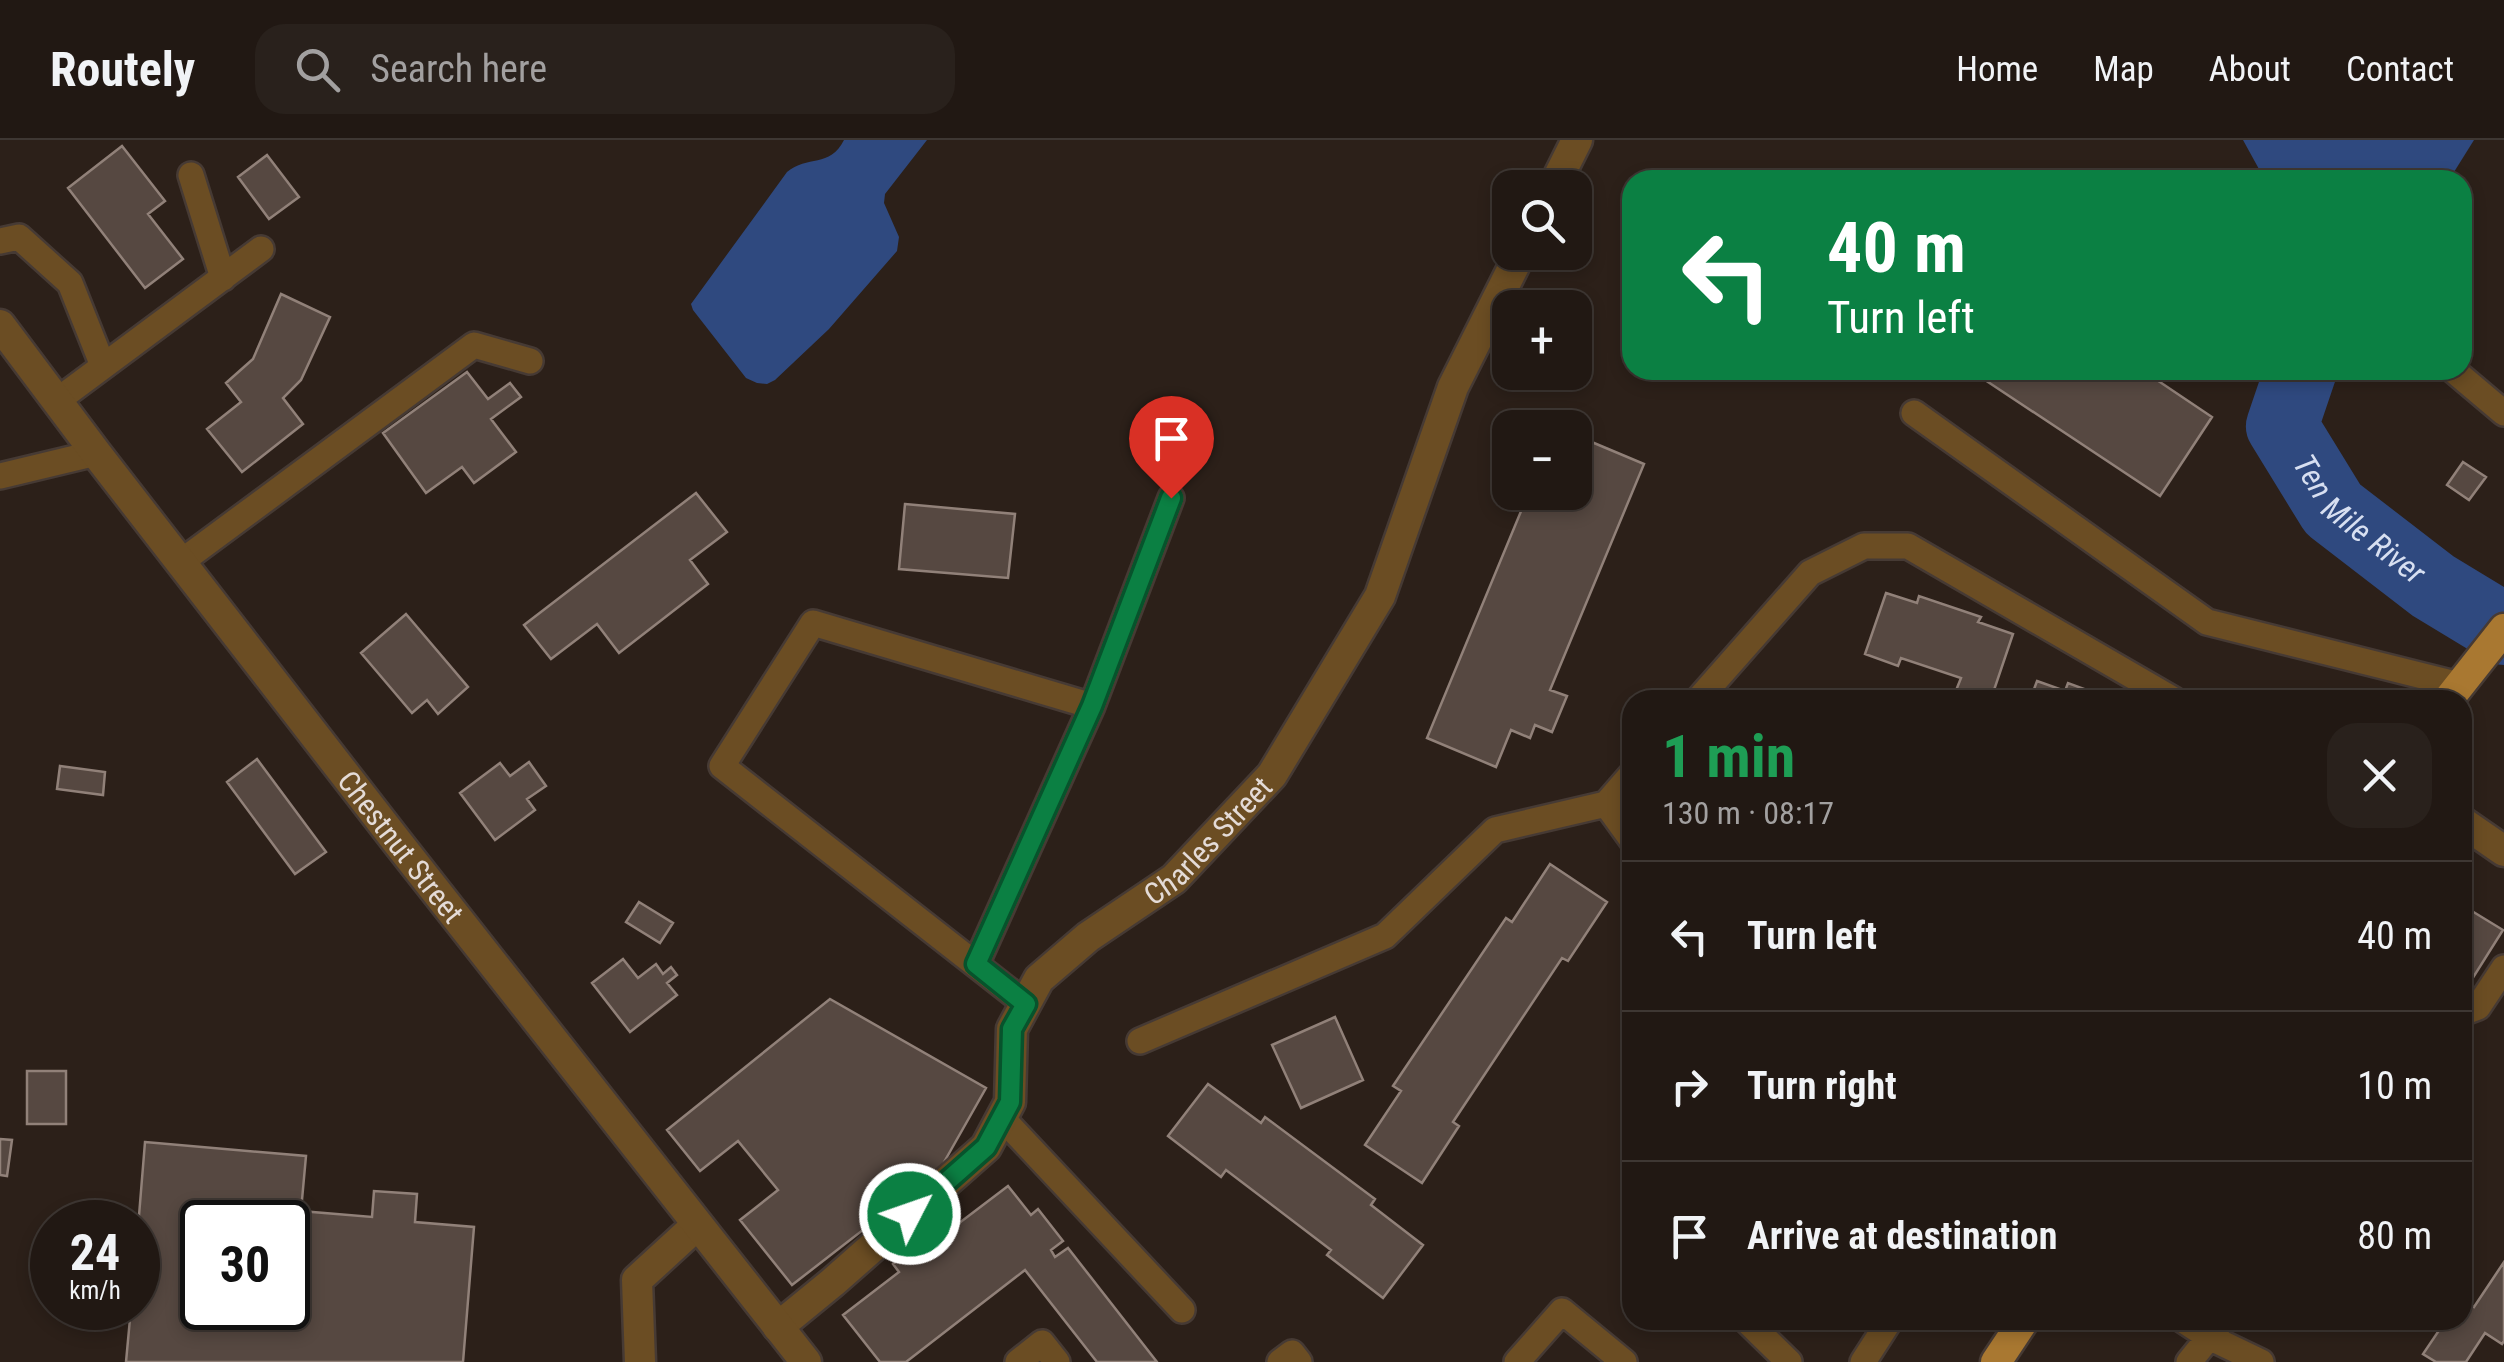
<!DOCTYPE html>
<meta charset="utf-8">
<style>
:root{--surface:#211813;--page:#29211c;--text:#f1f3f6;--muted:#a2a0a0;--line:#3e3733}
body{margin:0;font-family:"Roboto Condensed",sans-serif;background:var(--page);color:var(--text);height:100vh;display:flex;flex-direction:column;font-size:38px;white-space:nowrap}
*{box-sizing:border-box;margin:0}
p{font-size:32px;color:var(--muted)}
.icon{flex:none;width:55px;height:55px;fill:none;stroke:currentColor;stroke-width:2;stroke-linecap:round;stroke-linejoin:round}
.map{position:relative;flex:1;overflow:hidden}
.details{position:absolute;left:1622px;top:550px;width:850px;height:640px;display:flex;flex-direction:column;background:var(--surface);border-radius:30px;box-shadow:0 5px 15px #0003,0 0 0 2px var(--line)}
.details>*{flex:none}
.hud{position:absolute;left:1622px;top:30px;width:850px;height:210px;border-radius:30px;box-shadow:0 5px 15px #0003,0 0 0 2px var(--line);background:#0b8043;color:#fff;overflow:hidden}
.tools{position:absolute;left:1492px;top:30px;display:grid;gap:20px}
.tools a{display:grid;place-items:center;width:100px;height:100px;border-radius:20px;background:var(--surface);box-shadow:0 5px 15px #0003,0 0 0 2px var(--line);font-size:50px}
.speed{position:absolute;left:30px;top:1060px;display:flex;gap:20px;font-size:50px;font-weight:700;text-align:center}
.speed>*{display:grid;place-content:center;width:130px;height:130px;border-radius:50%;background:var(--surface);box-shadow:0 5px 15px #0003,0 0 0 2px var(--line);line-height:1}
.speed small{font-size:25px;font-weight:400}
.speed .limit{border:5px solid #111;border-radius:15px;background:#fff;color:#111}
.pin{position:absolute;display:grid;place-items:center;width:85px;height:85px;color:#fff;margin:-102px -42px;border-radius:50% 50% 50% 0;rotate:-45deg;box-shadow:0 0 10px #0007}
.pin .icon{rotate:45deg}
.me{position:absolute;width:110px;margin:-55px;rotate:49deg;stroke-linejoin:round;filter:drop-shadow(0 0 8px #0008)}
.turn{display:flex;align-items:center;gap:35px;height:210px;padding:0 40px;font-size:45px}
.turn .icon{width:130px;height:130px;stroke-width:2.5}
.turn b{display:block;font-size:70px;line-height:85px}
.round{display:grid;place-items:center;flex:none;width:105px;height:105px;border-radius:30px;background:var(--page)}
.headline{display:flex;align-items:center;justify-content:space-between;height:170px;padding:0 40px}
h1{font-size:60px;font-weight:700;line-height:75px;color:#1e9e55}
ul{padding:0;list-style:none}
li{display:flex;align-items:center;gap:30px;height:150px;padding:0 40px;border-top:2px solid var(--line)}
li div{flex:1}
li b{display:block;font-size:38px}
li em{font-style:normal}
header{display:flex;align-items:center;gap:60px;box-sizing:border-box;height:140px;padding:0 50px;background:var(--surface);border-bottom:2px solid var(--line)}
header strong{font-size:48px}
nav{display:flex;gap:55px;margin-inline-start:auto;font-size:35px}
.search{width:700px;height:90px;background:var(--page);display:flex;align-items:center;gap:25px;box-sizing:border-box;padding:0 35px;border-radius:30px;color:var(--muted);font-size:38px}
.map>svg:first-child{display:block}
.water{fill:#2f497f}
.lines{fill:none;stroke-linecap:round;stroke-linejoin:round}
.river{stroke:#2f497f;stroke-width:72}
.building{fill:#564841;stroke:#918179;stroke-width:2.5;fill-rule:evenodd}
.service-casing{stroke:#463a34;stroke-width:30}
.minor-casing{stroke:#463a34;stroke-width:35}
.tertiary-casing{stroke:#463a34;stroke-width:35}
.primary-casing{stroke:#463a34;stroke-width:35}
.service{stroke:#6b4d23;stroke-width:25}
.minor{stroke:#6b4d23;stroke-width:30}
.tertiary{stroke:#6b4d23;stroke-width:30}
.primary{stroke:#a97831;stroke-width:30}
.route-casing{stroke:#07532c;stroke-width:25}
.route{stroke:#0b8043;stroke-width:18}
.labels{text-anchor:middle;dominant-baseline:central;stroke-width:10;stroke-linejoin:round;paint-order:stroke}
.street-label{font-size:30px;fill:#e4dbd7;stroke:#221610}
.water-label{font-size:32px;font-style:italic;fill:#d7dff1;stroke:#221610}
</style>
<header>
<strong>Routely</strong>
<div class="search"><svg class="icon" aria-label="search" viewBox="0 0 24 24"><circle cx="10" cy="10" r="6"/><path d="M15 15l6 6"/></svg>Search here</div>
<nav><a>Home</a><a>Map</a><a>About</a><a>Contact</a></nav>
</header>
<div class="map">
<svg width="2504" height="1222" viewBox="0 0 2504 1222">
<rect width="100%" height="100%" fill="#2c2019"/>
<!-- water -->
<path class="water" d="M844,0H927L885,54L884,63L899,97L897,111L829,189L775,240L767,244L757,243L746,238L693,170L691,164L787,32C807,15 830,28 844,0Z
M2243,0H2474L2449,40H2265Z"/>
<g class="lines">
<!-- river -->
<path class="river" id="s1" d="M2301,230L2282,286L2333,369L2433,446L2504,489"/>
</g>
<!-- building -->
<path class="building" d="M122,6L165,61L148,74L183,119L145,148L68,48Z
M267,15L299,57L269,79L238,37Z
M281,154L330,177L301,240L283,258L303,284L242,332L207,289L241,262L226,243L253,219Z
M1970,230H2142L2212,277L2160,356Z
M467,232L488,259L510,243L521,257L491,279L516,312L474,343L462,327L426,353L383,293Z
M1575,295L1644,324L1550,550L1567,556L1552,592L1535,585L1530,598L1511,590L1496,627L1427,598L1529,352H1575Z
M2463,322L2486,337L2469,360L2447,345Z
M696,353L727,392L690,420L708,444L619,513L597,484L551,519L524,485Z
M905,364L1015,374L1008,438L899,429Z
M1886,453L1917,463L1919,456L1981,477L1978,482L2013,494L1991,559L1957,548L1961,538L1901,518L1898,526L1865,514Z
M406,474L468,547L438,574L427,560L412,573L361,513Z
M2037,541L2065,551L2068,543L2114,560H2030Z
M257,619L326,712L295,734L227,642Z
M529,622L546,646L527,659L535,670L495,700L460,653L500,623L510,636Z
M60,626L105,632L103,655L57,649Z
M1550,724L1607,762L1568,821L1562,818L1453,982L1459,986L1422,1043L1365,1005L1401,951L1393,946L1506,778L1512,782Z
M639,762L673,783L660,803L626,782Z
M2462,765L2503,790L2464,852L2462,851Z
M623,819L638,838L656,824L663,834L671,827L677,835L667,843L677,855L630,892L592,843Z
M830,859L986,948L939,1031L792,1145L740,1080L778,1050L738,1001L700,1031L667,990Z
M1335,877L1363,940L1301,968L1272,905Z
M27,931H66V984H27Z
M1208,944L1261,983L1265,977L1375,1059L1371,1065L1423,1105L1383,1158L1327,1115L1331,1110L1226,1030L1221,1037L1168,996Z
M0,999L12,1000L7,1036L0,1035Z
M145,1002L306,1016L301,1071L372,1077L374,1051L417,1054L415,1082L474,1087L463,1222H126L131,1168H138V1088ZM202,1082H288V1168H202Z
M1008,1046L1031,1075L1038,1069L1063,1101L1051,1110L1055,1117L1068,1108L1157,1222H1097L1025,1130L906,1222H880L843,1175L899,1132L893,1124L920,1102L925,1109Z
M2504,1122V1201L2502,1204L2485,1193L2466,1222H2436L2423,1214L2446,1180H2462V1159L2474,1167Z"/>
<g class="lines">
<!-- service casing -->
<g class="service-casing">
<path id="service" d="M191,35L223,138
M0,101L19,97L70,143L103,226
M2453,230L2504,273
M58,260L261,109
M1914,273L2207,482L2459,545
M0,336L96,313
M181,422L474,205L530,221
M1698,560L1810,433L1864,406H1908L2174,560
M1092,566L1171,358
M1606,664L1632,700
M976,824L1092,566L813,483L722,626L1026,864
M2462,873L2478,867L2504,828
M1140,901L1385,796L1495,690L1606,664L1632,634
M1002,978L1182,1170
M1746,1180L1789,1222
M2183,1180L2209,1197L2261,1222
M1018,1222L1042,1203L1057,1222
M1280,1222L1292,1213L1299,1222
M1517,1222L1562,1171L1624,1222
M1863,1222L1890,1180
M2189,1222L2223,1180"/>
</g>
<!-- minor casing -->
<g class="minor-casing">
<g id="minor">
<path d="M1553,48L1577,0"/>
<path d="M2462,682L2504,711"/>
<path id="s2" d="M778,1187L833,1142L986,1007L1010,962L1012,889L1039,839L1088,797L1174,739L1272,635L1380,456L1453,247L1521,112"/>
<path d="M640,1222L637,1140L697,1085"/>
</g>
</g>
<!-- tertiary casing -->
<g class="tertiary-casing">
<g id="tertiary">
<path id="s3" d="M0,185L96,313L398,703L806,1222"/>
</g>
</g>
<!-- primary casing -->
<g class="primary-casing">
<path id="primary" d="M2448,560L2504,489
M1996,1222L2024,1180"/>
</g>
<!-- service -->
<use href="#service" class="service"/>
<!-- minor -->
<use href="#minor" class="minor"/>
<!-- tertiary -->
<use href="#tertiary" class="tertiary"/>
<!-- primary -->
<use href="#primary" class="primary"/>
</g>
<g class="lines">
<!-- route casing -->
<g class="route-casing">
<path id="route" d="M910,1074L986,1007L1010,962L1012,889L1026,864L976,824L1092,566L1171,358"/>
</g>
<!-- route -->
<use href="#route" class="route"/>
</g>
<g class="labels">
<!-- street labels -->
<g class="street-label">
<text stroke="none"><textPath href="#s2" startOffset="675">Charles Street</textPath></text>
<text stroke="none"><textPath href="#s3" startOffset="658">Chestnut Street</textPath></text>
</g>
<!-- water labels -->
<g class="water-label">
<text stroke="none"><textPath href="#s1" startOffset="182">Ten Mile River</textPath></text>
</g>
</g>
</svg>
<div class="tools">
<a><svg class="icon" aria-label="search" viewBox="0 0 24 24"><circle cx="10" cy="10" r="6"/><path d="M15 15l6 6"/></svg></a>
<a>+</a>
<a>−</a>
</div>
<div class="speed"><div>24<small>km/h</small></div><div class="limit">30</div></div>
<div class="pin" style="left:1171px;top:358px;background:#d93025"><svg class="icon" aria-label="arrive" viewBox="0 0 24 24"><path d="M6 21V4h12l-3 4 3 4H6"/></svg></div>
<svg class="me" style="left:910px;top:1074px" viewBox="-20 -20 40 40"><circle r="17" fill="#0b8043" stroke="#fff" stroke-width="3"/><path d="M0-11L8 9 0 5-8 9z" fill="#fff"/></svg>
<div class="hud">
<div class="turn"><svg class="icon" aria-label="left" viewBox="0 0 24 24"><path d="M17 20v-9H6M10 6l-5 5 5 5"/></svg><div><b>40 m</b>Turn left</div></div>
</div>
<section class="details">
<div class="headline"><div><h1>1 min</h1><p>130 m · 08:17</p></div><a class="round"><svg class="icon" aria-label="close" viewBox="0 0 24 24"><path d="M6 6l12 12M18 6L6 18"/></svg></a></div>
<ul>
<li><svg class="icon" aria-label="left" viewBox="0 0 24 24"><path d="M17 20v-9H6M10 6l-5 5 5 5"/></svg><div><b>Turn left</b></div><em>40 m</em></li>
<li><svg class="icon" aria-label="right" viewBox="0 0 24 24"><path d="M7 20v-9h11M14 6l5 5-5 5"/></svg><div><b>Turn right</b></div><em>10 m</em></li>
<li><svg class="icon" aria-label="arrive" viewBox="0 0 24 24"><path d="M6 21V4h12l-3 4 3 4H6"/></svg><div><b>Arrive at destination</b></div><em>80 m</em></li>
</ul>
</section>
</div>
